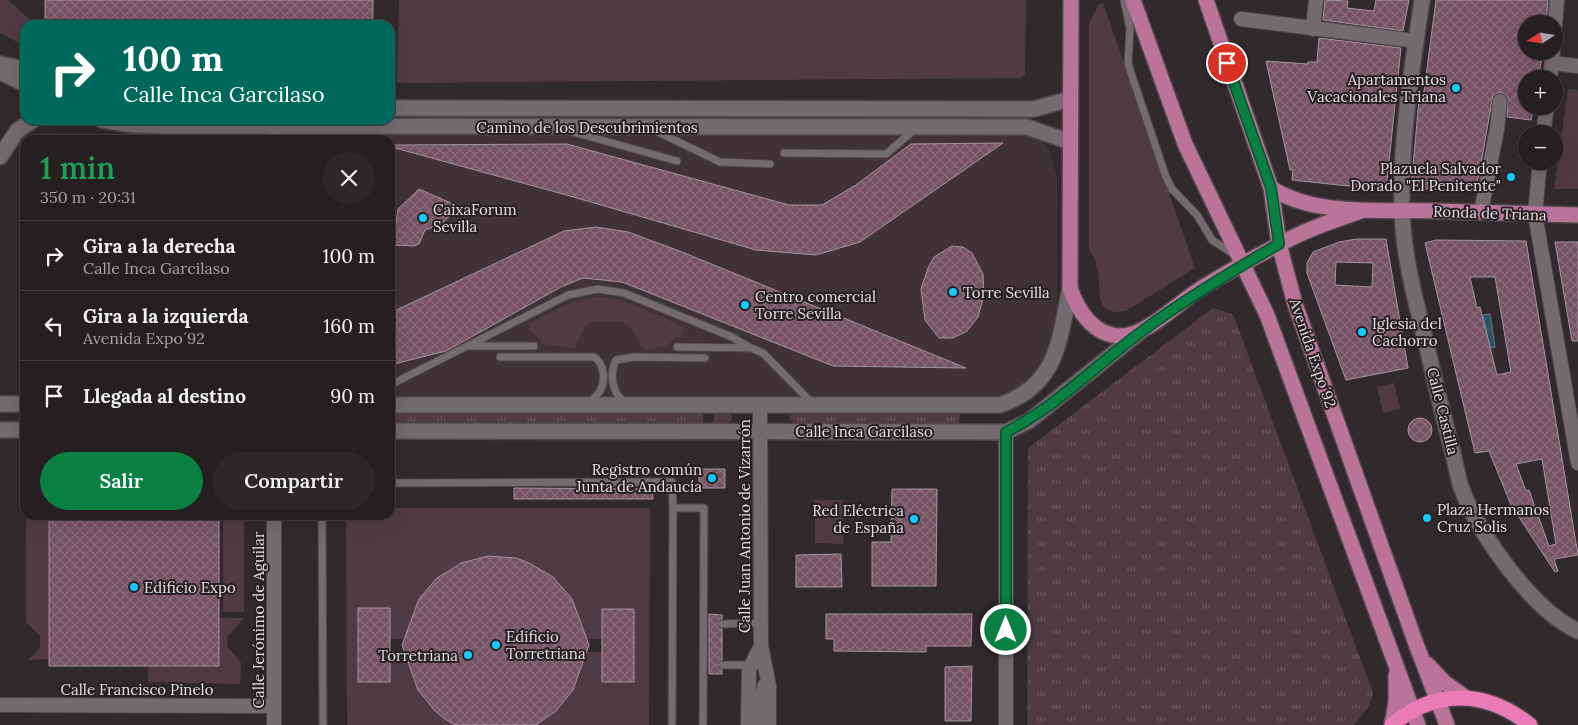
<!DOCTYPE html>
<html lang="es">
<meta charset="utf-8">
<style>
:root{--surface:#261f22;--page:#2e272a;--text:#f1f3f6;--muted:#a4a2a5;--line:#423d40;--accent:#0b8043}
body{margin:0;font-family:Lora,serif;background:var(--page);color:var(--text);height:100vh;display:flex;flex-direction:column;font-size:19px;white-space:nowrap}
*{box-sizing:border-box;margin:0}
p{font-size:16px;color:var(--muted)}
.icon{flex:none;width:28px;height:28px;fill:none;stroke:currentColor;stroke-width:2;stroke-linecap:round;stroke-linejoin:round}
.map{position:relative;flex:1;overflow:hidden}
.details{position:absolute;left:20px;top:135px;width:375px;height:385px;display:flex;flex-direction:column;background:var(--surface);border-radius:15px;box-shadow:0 5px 20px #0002,0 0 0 1px var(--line)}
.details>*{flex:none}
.hud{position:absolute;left:20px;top:20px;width:375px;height:105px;border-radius:15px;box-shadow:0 5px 20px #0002,0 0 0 1px var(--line);background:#00695c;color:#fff;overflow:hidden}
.needle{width:32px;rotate:258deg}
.buttons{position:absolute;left:1518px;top:15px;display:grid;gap:10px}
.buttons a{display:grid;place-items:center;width:45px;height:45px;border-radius:50%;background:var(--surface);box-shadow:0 5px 20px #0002,0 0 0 1px var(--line);font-size:25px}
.pin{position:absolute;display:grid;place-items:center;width:42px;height:42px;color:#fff;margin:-21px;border:2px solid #fff;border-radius:50%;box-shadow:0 1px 5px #0007}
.me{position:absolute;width:55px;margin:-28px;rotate:0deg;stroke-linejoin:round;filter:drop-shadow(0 0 4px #0008)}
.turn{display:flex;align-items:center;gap:18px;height:105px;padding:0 20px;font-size:22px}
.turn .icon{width:65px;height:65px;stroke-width:2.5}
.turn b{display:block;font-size:35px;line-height:42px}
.round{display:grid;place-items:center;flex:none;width:52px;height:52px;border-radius:26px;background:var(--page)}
.head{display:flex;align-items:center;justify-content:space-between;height:85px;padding:0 20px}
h1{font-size:30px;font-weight:600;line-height:38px;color:#1e9e55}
.primary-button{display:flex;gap:10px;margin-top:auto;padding:10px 20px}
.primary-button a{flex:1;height:58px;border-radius:30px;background:var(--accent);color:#fff;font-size:20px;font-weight:600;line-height:58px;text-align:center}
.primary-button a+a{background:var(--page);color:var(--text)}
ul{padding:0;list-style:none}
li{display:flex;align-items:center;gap:15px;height:70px;padding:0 20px;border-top:1px solid var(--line)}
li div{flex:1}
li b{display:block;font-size:19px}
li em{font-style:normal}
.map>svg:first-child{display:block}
.built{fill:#413238}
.grass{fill:url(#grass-tufts)}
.green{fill:#503b45}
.water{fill:url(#water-ripples);stroke:#627c87}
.building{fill:url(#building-cross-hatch);stroke:#a2969b;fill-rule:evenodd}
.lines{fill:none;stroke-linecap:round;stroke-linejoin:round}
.lane-casing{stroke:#4f464a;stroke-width:9}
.street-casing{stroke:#4f464a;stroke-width:16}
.secondary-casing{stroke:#4f464a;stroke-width:18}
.primary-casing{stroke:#4f464a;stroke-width:18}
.highway-casing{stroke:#4f464a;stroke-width:18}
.lane{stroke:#756a6f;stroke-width:7}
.street{stroke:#756a6f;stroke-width:14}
.secondary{stroke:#756a6f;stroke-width:15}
.primary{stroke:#bb7499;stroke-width:15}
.highway{stroke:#ea7bb5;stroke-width:15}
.route-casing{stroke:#07532c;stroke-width:12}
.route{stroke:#0b8043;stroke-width:9}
.poi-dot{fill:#12cafb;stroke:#281f23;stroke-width:2}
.labels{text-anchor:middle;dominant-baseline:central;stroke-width:4;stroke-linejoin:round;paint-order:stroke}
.poi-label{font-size:15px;fill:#e5dee1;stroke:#281f23;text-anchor:start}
.street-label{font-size:15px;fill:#e5dee1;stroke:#281f23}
</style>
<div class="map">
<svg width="1578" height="725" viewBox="0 0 1578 725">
<defs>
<pattern id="grass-tufts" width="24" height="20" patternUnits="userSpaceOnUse" patternTransform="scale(1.25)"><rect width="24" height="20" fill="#503b45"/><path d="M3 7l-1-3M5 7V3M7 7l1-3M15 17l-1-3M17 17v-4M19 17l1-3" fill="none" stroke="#695760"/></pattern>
<pattern id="water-ripples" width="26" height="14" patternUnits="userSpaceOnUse" patternTransform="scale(1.25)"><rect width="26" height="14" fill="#2a5261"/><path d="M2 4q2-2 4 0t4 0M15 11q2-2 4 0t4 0" fill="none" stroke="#496a77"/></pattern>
<pattern id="building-cross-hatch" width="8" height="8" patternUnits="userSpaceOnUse" patternTransform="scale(1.25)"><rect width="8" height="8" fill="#765364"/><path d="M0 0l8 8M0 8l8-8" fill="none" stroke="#896b7a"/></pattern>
</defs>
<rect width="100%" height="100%" fill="#32292d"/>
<!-- built -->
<path class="built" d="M305,133L1023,134L1037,137L1049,149L1057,178V319L1053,344L1032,381L1011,394L995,399L390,398V140H289L297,134Z"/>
<!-- grass -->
<path class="grass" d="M1213,308L1233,314L1373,693L1369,706L1354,725H1027L1028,448Z
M390,411H703V424H390Z
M715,411L728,412L732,416L731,421L726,424H714Z
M794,411L960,412L959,425H795L789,418Z"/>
<!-- green -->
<path class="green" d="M0,0H8L36,25H25V46L0,33Z
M399,0H1026L1025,75L1020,78L397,83Z
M1103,3L1195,268L1126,311L1113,312L1103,307C1095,286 1104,271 1089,250V23L1098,5Z
M1568,89L1578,90V189H1554Z
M597,297C627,298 657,316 684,327L681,337L674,338L667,348L661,346L651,350L642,348L632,329L623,322H593L585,326L575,348L542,344L538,337L529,330L530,323L572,302Z
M1394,383L1400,409L1383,413L1377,387Z
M815,500H843V544L815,543Z
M390,508H650L649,725H536C565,709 580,684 584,652H602V682L633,681L634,609H602V639H584C568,529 421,529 407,639H390V608L358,609V682H390V652H407C412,688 426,705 455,725H347L346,515H390Z
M26,515H49V659L28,660L40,648V636L26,622Z
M223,518H244V612H223Z
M220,618H244L227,637V646L241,663L240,684L148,682V665L219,666Z"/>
<!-- water -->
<path class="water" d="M1490,314L1495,347L1490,348L1483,315Z"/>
<!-- building -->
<path class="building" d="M45,0H373V25H45Z
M1325,0L1348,1L1347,8L1374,11L1376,0H1409L1403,31L1323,20Z
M1436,0H1548L1546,24H1526V51H1543L1538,79H1526V106H1534L1531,120L1507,117L1508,97L1501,92L1493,95L1479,175L1474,190L1411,189L1419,99H1423Z
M1319,38L1401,48L1386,190L1292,180L1293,170H1290L1266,61L1308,64V62H1317Z
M1003,143L860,242L816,255L756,250L570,196L395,148V145L567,144L789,205H822L856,185L911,144Z
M419,189L460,207L441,224L425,230L419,244L414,246L390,245V228L396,223L398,209Z
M596,227L628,232L682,252L966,368L833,366L622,282L583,278L561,287L446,351L390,365V313L564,231Z
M1386,239L1408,368L1346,380L1307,273V263L1313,252L1339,242L1357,239ZM1336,262L1373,263L1372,287L1335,285Z
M1436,240L1526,241L1578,555L1554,559L1558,571L1555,572L1511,505L1489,451L1475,453L1425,243ZM1470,277H1495L1511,372L1497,375L1480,307L1477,308ZM1542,459L1556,544L1549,546L1529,490L1526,491L1516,464Z
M1555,242H1578V341H1572Z
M952,246L963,247L972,253L983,274L984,295L978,317L967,331L953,338H939L925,320L921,289L928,268L934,257Z
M1408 430a12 12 0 1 1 24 0a12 12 0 1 1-24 0Z
M699,469H725V488H699Z
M514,488L652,489L653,499H514Z
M892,489H937L936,586H872V542H891Z
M49,515H219V666H49Z
M841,554L842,587H796V555Z
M488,556L516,558L529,563L553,577L572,599L589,645L573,690L556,711L536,725H455L445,719L435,711L418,690L402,645L419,599L437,578L461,563Z
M358,608H390V682H358Z
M602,609H634V682H602Z
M709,614L722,615V619L717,624L722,629V660L717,665L722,670V674H709Z
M826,614H972L971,646H926V652L834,651V639H826Z
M972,666L971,721H945V667Z"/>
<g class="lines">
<!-- lane casing -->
<g class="lane-casing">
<path id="lane" d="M1124,0L1130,28L1128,63L1131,73L1166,177L1172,189L1197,215L1212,240L1235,255
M654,130L720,162L770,164
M569,131L677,161
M784,153L886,154L915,129
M470,346H534
M677,347L751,348L763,353L812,403
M500,357H594C604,363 606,381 600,391C597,396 592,400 587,403
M390,385L568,295L598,289L624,293L732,337L751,348
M625,402C612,394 609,374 616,360L634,357L705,358
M390,483L672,482L673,508H704L703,725
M322,515L323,725
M722,624L760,623
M722,665H751
M672,725L673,508"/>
</g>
<!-- street casing -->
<g class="street-casing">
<path id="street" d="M1241,19L1416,41
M1313,29L1316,0
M1554,38L1557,0
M1552,63L1578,66
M1550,79L1553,51
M275,120V140
M1543,134L1547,106
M1540,161L1535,214L1578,463
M1481,212L1497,129L1500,101
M760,405L761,646L769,686V725
M274,515V725
M0,705L274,706
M748,725L749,670L761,646
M759,725V703L765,685
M1006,725V432"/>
</g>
<!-- secondary casing -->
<g class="secondary-casing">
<path id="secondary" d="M1422,0C1412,69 1400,140 1402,210C1403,257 1417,306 1428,351C1435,383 1443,415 1451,446C1455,460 1457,474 1461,487C1478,533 1532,610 1578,631
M0,64L25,69
M0,72L25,84
M390,108L1034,109L1070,99
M102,120L133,125L164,126L1027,127L1070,142
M0,157L17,131L33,120
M0,404H25
M390,405H1000C1058,385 1059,341 1070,288
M0,430H25
M390,431L1006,432L1029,421L1140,332"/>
</g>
<!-- primary casing -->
<g class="primary-casing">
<path id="primary" d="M1071,0L1070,288C1078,311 1094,337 1123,336C1148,334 1178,303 1200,289C1226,273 1253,258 1280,244C1307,229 1335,220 1364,210
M1133,0L1185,144L1267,315L1418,725
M1206,0L1271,188L1279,244L1295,304L1416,644L1447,725
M1271,188C1317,217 1381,209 1434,211C1482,212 1530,214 1578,215
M1427,664L1445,683L1465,697
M1392,725L1396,702V675"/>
</g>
<!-- highway casing -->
<g class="highway-casing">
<path id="highway" d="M1392,725C1436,688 1486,690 1530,725"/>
</g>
<!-- lane -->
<use href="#lane" class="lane"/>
<!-- street -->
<use href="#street" class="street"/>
<!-- secondary -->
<use href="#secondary" class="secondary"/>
<!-- primary -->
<use href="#primary" class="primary"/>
<!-- highway -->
<use href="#highway" class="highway"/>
</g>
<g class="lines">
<!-- route casing -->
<g class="route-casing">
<path id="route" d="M1006,630V432C1056,407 1096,365 1141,332C1185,299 1232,271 1279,244L1271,188L1227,63"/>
</g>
<!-- route -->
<use href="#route" class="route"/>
</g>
<!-- markers -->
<g class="poi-dot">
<circle cx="1456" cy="88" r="5"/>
<circle cx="1511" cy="177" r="5"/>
<circle cx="423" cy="218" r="5"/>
<circle cx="953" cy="292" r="5"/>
<circle cx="745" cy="305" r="5"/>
<circle cx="1362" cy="332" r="5"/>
<circle cx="712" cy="478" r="5"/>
<circle cx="1427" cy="518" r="5"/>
<circle cx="914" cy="519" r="5"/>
<circle cx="134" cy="587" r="5"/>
<circle cx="496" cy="645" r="5"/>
<circle cx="468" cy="655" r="5"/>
</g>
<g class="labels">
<!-- poi labels -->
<g class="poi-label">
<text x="1446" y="79" text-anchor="end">Apartamentos<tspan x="1446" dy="17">Vacacionales Triana</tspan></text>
<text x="1501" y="168" text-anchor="end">Plazuela Salvador<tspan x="1501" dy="17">Dorado "El Penitente"</tspan></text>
<text x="433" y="209">CaixaForum<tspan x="433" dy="17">Sevilla</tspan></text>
<text x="963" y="292">Torre Sevilla</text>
<text x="755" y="296">Centro comercial<tspan x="755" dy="17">Torre Sevilla</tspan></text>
<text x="1372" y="323">Iglesia del<tspan x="1372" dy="17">Cachorro</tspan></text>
<text x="702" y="469" text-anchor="end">Registro común<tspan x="702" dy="17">Junta de Andaucía</tspan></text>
<text x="1437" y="509">Plaza Hermanos<tspan x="1437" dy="17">Cruz Solis</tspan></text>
<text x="904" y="510" text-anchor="end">Red Eléctrica<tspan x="904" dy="17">de España</tspan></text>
<text x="144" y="587">Edificio Expo</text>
<text x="506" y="636">Edificio<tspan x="506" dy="17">Torretriana</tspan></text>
<text x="458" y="655" text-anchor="end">Torretriana</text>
</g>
<!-- street labels -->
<g class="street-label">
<text x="587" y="127">Camino de los Descubrimientos</text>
<text transform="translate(1490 213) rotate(2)">Ronda de Triana</text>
<text transform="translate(1313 353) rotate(71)">Avenida Expo´92</text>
<text transform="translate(1443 411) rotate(76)">Calle Castilla</text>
<text x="864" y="431">Calle Inca Garcilaso</text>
<text transform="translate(744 526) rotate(-90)">Calle Juan Antonio de Vizarrón</text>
<text transform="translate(258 620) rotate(-90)">Calle Jerónimo de Aguilar</text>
<text x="137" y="689">Calle Francisco Pinelo</text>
</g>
</g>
</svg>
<div class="buttons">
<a><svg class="needle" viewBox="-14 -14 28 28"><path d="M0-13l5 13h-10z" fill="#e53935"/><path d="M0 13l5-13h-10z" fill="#a4a2a5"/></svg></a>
<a>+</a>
<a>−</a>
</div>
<div class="pin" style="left:1227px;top:63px;background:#d93025"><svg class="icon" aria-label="arrive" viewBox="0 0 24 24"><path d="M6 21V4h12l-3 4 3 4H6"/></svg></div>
<svg class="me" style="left:1006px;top:630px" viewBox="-20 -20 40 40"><circle r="17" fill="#0b8043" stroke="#fff" stroke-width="3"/><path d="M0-11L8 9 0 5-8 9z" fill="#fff"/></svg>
<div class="hud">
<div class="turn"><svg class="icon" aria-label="right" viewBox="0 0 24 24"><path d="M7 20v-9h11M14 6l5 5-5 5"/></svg><div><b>100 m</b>Calle Inca Garcilaso</div></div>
</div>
<section class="details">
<div class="head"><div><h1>1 min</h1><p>350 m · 20:31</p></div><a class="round"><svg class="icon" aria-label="close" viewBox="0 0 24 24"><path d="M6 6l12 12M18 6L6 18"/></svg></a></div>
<ul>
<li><svg class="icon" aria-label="right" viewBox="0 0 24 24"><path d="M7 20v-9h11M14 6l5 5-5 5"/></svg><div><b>Gira a la derecha</b><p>Calle Inca Garcilaso</p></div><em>100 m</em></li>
<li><svg class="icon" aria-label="left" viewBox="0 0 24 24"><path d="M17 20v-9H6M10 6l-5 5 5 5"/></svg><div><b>Gira a la izquierda</b><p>Avenida Expo´92</p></div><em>160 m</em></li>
<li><svg class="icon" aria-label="arrive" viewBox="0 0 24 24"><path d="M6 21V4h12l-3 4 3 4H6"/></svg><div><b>Llegada al destino</b></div><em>90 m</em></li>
</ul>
<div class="primary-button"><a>Salir</a><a>Compartir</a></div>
</section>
</div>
